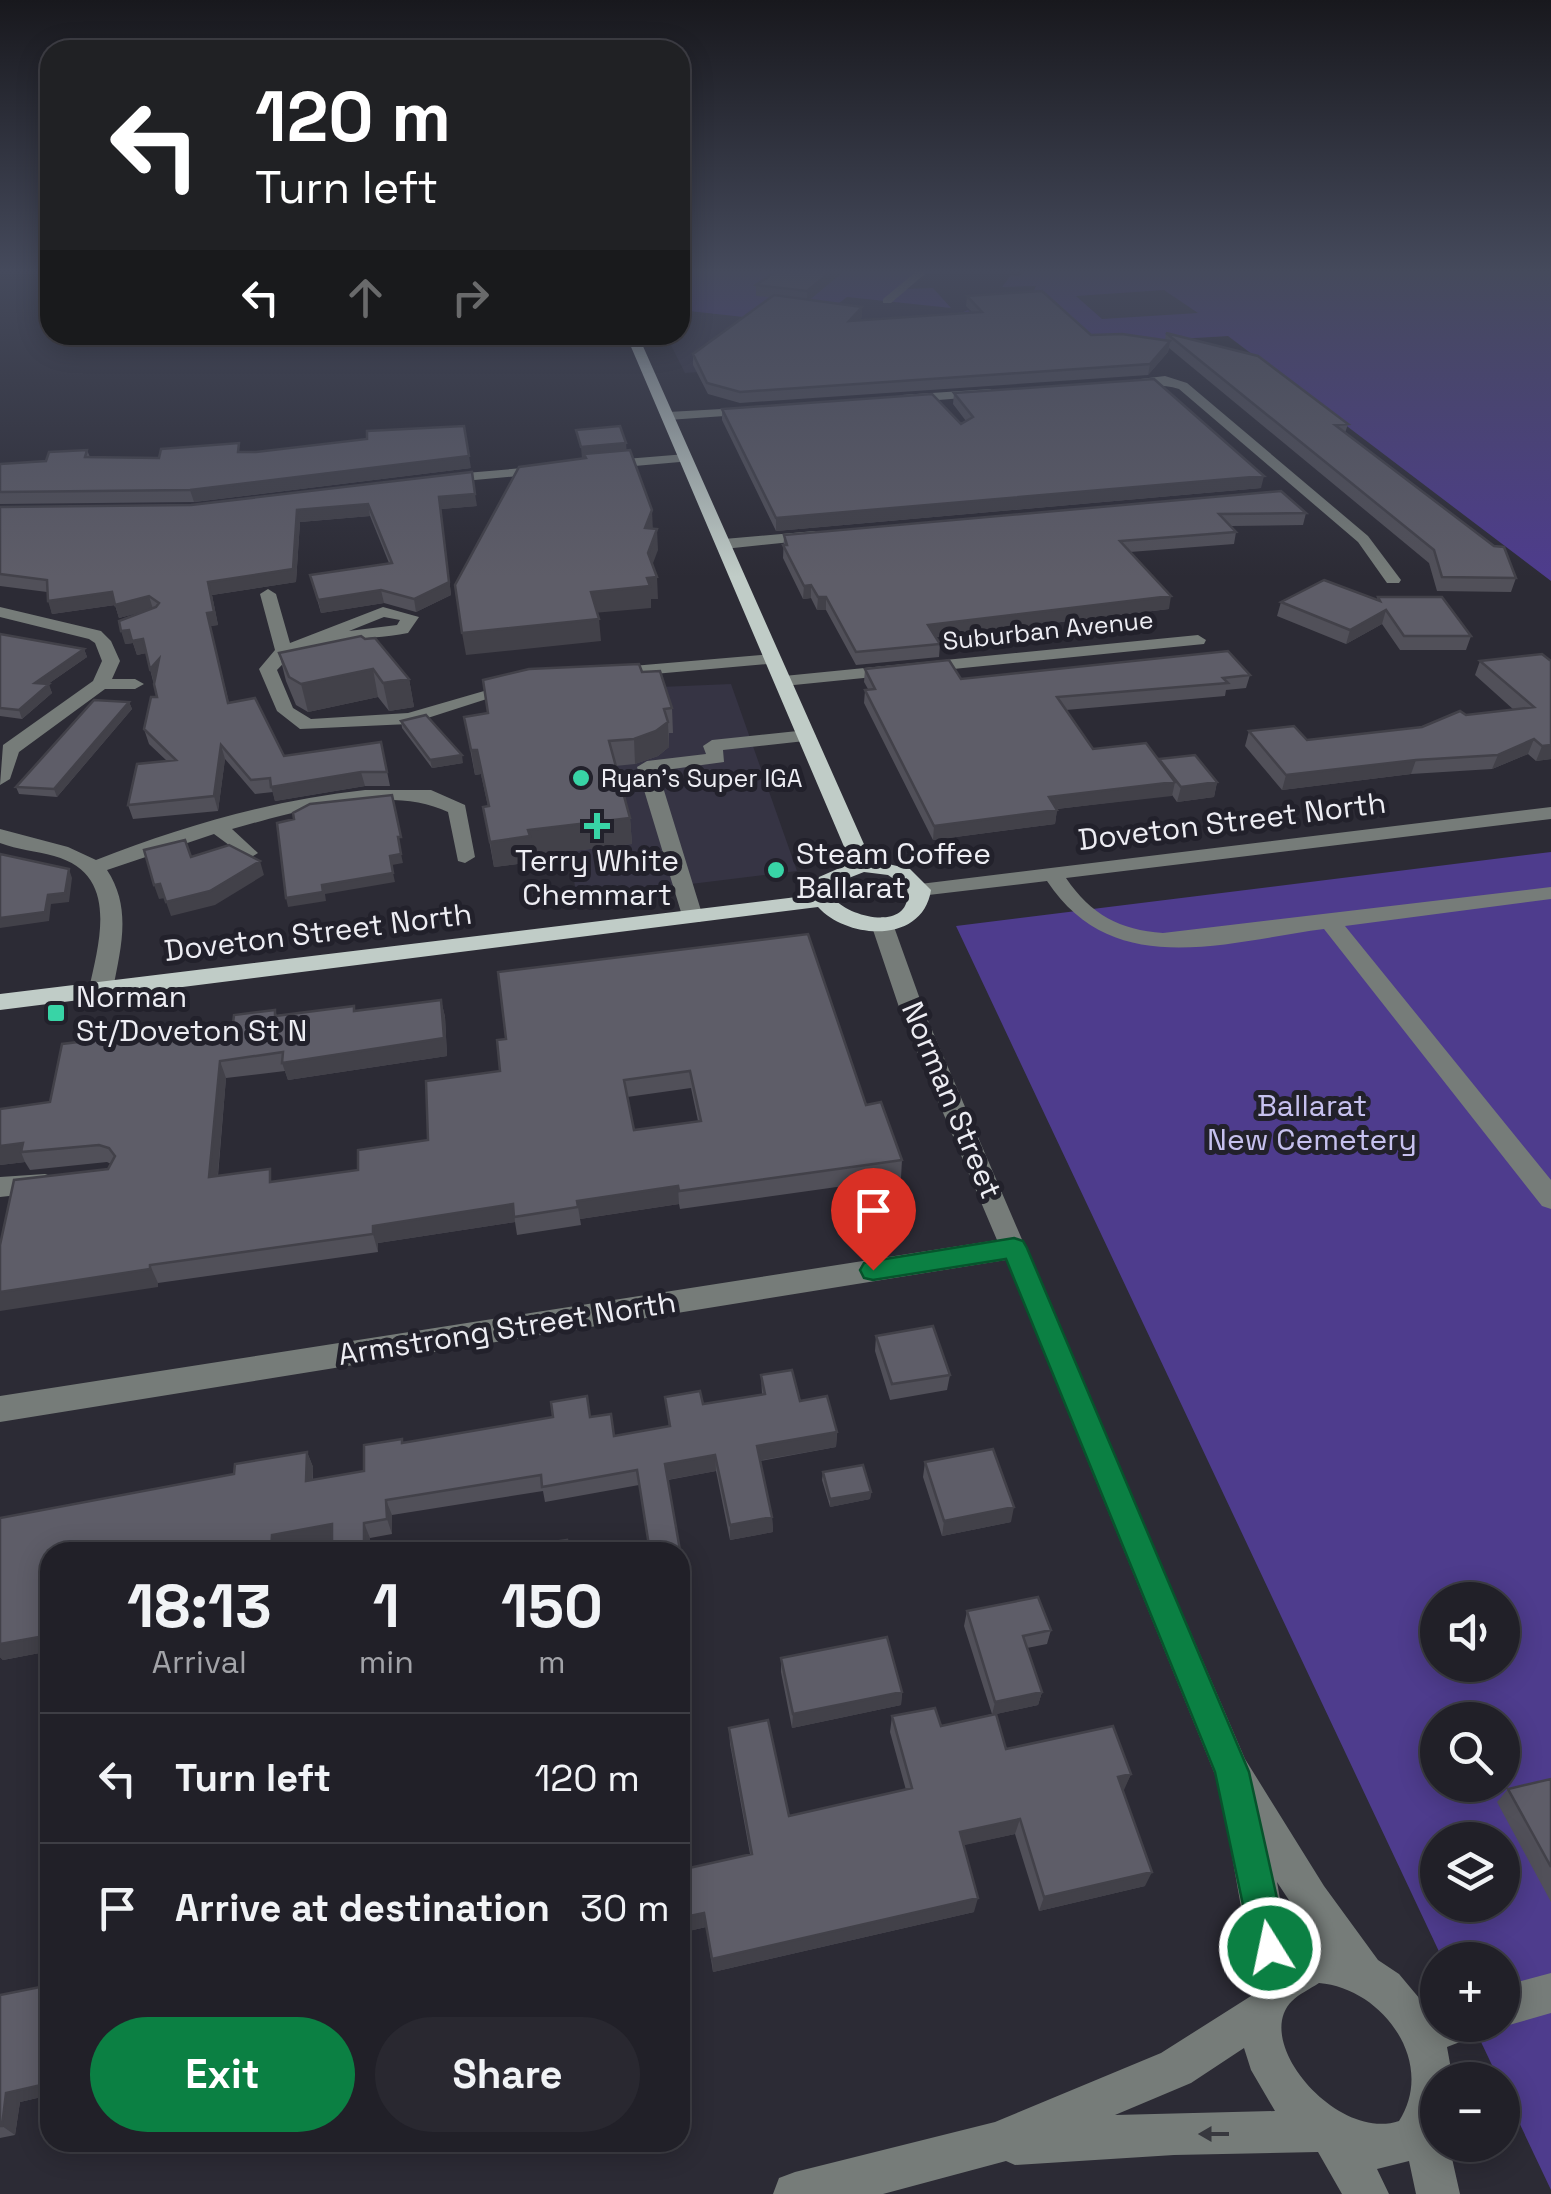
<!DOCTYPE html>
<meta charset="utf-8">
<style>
:root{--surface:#212028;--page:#292830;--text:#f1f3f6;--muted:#a2a3a8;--line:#3e3e45;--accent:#0b8043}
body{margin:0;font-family:"Space Grotesk",sans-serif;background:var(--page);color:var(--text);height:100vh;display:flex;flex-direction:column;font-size:38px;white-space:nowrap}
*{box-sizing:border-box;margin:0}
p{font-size:32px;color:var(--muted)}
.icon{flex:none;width:55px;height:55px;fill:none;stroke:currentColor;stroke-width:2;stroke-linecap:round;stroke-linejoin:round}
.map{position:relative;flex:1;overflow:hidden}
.side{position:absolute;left:40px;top:1542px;width:650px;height:610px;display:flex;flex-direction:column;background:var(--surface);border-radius:30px;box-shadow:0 5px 25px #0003,0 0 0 2px var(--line)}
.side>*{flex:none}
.hud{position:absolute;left:40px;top:40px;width:650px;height:305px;border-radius:30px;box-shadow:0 5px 25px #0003,0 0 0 2px var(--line);background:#202124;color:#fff;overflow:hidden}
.buttons{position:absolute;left:1420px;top:1582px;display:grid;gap:20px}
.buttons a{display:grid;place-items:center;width:100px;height:100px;border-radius:50%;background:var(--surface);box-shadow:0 5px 25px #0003,0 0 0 2px var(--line);font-size:50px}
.pin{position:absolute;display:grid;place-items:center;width:85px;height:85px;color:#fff;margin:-102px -42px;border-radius:50% 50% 50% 0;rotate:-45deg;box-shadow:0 0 10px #0007}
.pin .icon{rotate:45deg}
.me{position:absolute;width:110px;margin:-55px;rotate:350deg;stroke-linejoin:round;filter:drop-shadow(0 0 8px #0008)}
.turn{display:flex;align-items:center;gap:35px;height:210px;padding:0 50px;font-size:45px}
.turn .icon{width:130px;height:130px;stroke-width:2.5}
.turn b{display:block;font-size:70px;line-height:85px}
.lanes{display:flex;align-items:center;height:95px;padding:0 50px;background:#0003;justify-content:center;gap:50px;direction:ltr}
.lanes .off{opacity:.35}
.eta{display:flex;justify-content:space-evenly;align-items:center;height:170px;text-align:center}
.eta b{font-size:60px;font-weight:600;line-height:70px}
.cta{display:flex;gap:20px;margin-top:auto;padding:20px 50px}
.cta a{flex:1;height:115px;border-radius:60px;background:var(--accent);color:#fff;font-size:40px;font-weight:600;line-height:115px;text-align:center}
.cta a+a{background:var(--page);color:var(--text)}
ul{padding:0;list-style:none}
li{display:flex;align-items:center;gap:30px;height:130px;padding:0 50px;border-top:2px solid var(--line)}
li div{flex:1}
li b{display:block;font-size:38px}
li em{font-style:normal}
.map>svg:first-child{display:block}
.built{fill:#363444}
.green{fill:#4e3c8d;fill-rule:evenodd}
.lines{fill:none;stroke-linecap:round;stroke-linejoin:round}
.minor{fill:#767c79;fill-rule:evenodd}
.major{fill:#c0ccc7;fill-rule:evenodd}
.wall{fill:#515059;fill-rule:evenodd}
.shaded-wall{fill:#424149}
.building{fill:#5e5d68;stroke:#424149;stroke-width:2.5;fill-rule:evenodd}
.oneway{fill:#37383e}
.route{fill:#0b8043;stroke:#07532c;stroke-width:2.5}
.poi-dot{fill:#38d4a6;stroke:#22212b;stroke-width:4}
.labels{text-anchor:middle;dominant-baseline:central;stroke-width:10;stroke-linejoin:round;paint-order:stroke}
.far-street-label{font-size:25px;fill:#ededf3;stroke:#22212b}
.far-poi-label{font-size:25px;fill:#ededf3;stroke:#22212b;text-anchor:start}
.street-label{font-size:30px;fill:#ededf3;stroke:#22212b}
.poi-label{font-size:30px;fill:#ededf3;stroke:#22212b;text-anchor:start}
.park-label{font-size:30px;fill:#c6c1ef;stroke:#22212b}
</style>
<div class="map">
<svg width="1551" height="2194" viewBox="0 0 1551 2194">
<rect width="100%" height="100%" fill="#2c2b35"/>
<!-- built -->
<path class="built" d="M680,270H1171L1228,336L685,373L666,335H680Z
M731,684L797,871L577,898L542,692Z"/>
<!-- green -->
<path class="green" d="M680,270H935L931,274L920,273L904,289L933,288L951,308L847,297L827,312L834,327L680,310Z
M1027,270H1551V581L1228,336L1126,342L931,326L968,310L981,325L1041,297L1034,290L1036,286L1002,287L1011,275L1019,276ZM1164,290L1198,313L1102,319L1076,296Z
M1551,852V2190L1473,2025H1502V1960H1443L956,926ZM1438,1600H1502V1665H1438ZM1438,1720H1502V1785H1438ZM1438,1840H1502V1905H1438Z"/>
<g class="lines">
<!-- minor -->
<path class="minor" d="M917,271L926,273L891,303H883V299Z
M1165,376L1187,383L1368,536L1401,580L1399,583H1387L1358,542L1179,389C1158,382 1134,390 1116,382Z
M991,389V395L987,396L902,403L896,399L902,395Z
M758,407L759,410L753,414L668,420L661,416L668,412Z
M686,454L691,455V461L601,469L594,465L601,461Z
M547,466L554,470L552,473L442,483L435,479L442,475Z
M815,531L823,536L820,539L724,549L716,544L724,539Z
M268,589L276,594L290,643L383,607L419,617L408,633C364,642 308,634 277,670L293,708L311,719L408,713L515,682L524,687L409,724L300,729L277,711L259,669L275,650L260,594ZM384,617L400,620L397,625L349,631Z
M0,607L101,631L111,641L120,661L112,679H135L144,684L135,689H105L19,752L10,779L0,785L3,745L93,681L102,661L95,643L89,639L0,617Z
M1198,635L1206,640L1204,644L784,686L775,681L784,676Z
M773,654L779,655V663L609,678L600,673L609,668Z
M807,730L816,736L814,740L723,750L724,762L658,771L703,917L700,922H684L637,767L647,761L706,754L703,746L712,740Z
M365,790H431L465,805L475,857L465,863L458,861L448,812C388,783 294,812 232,829L258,853L248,859L214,834L107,870C132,908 121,947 113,989L101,996L89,989C100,939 119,874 54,856C36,851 18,850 0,843V829L68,847L96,860C182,826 273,800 365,790Z
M1551,807V819L1066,878C1091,915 1120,930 1163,933L1551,887V899L1345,926L1551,1180V1209L1542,1206L1324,929C1224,942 1113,981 1047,881L920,896L909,890L920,884Z
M882,917L893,924L926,1016L1245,1759L1324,1886L1378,1960L1399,1974L1430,2011L1438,2009V2025H1471L1465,2040L1447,2047L1453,2080H1438V2145H1449L1460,2194H1416L1409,2161L1377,2169L1389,2194H1342L1318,2152L1174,2155L1015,2165L1006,2161L883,2194H773L779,2178L795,2172L995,2122L1161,2053L1251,1996L1255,1987L1220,1787L1006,1260L0,1422V1396L997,1240L902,1016L871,924ZM1277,1882L1317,1943L1290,1955ZM1319,1983C1382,1988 1437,2062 1399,2121C1338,2142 1251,2042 1292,2001C1299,1994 1310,1989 1319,1983ZM1244,2048L1251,2070L1275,2111L1115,2115L1191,2083Z
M45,1174L54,1177L58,1184L54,1191L0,1197V1177Z
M1551,1973V2013L1502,2027L1496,2025H1502V1986Z"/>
<!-- major -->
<path class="major" d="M626,335H638L871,860L910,869L931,890C923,944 848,940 818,907L0,1010V994L813,895L819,877L851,863ZM864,872L888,875L907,888C914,931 854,920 834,899L836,883Z"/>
</g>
<!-- wall -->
<path class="wall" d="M842,273L809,300L862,307V317L859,320L972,312L966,306L967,296L1091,335L1165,340L1166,333L1348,424L1345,433L1516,578L1511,592L1437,591L1429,563L1169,348L1168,352L1148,375L740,403L708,394L693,365V354L771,297L756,296V285Z
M954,393L1261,488L776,531L722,420V409L961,424L966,421L953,404Z
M87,450L90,457L159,458L242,452L471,468L194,502L0,504V464L46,461Z
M1281,491L1306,513L1303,525L1231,526L1236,532L1234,544L1130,552L1169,609L936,637L940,644L939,657L856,665L826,610H817L811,598L803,599L783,558L784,535Z
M477,506L441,509L451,595L416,612L384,603L321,613L310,575L389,563L370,516L300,522L296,582L212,595L218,625L210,626L229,703L284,756L381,742L390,786H365L275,801L273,792L255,794L225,759L218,811L133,819L128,805L167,761L149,744L144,729L157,697L146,653L137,655L133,643L125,644L149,610L119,618L115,605L52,614L47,592L0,586V507Z
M1378,597L1471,636L1466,650H1400L1382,624L1346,644L1277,616L1281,602L1377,600Z
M0,634L84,649L87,657L48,684L52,693L22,719L0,716Z
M361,636L409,679L414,707L389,711L378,697L308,712L296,705L286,681L279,653Z
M1542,654L1551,759L1536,761L1528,754L1492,769L1411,774L1282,790L1245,746L1249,731L1307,740L1422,727L1466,715L1514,710L1475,675L1480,661Z
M865,669L961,679L1250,675L1246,688L1226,690L1225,696L1066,710L1093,749L1159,760L1217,782L1214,797L1177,802L1172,795L1057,809L1055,824L933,840L864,703L865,690L868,689L864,682Z
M642,672L672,708L673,733H669V747L658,756L635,764L615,766L630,818L632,844L532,856L533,862L494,867L483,807L488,806L481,774L475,775L464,717L488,713Z
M129,702L132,709L57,797L19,794L16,787Z
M401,721L463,763L432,768L402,728Z
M498,972L866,1105L902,1160L901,1178L680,1209L679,1204L580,1219L581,1225L517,1235L515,1222L378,1243V1252L158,1283V1287L108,1169L111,1164L107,1162L30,1170L25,1162L0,1165V1109L50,1102L165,1042L232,1033L275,1010L277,1016L354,1006L355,1011L441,1000L445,1017L447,1056L288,1080L285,1071L226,1078L218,1176L275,1182L358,1170L428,1140L500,1071L506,1039ZM691,1088L698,1121L634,1130L627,1097Z
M876,1336L950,1375L947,1390L890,1400L875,1351Z
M792,1370L800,1401L827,1396L837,1432L836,1447L760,1461L772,1517L773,1532L730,1540L716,1471L668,1480L681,1556L683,1571L680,1572V1552H650L639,1485L545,1502L543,1491L392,1515V1534L370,1538V1552H332V1540L279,1549V1552H50V1651L3,1660L0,1657V1518L234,1474L235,1464L307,1452L313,1467V1480L364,1471V1445L402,1439L403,1443L553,1417L551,1402L587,1396L590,1417L611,1414L614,1436L669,1426L665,1397L700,1391L703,1404L762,1394L761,1375Z
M925,1462L1011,1522L942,1536L923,1477Z
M823,1472L871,1492L870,1499L830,1507L822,1480Z
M967,1611L1051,1630L1047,1644L1027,1648L1042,1692L1038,1705L996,1714L1006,1749L1131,1774L1123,1790L1145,1886L1039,1911L1015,1834L963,1845L974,1912L713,1972L706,1927L680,1933L750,1854L730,1744L729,1728L789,1816L906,1790L890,1732L892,1716L941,1726L992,1714L964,1626Z
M781,1658L902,1692L901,1705L792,1728L781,1672Z
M1551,1779V1902L1497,1802L1508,1789Z
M50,1985V2095L20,2102L15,2135L0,2138V1995Z"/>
<!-- shaded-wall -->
<path class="shaded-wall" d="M833,270H842V273L807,302V291Z
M862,307V317L848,332L849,321Z
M1170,341L1168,352L1148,375L1150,364Z
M626,443L627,455L582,459L581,447Z
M469,456L471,468L194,502L190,490Z
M1264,476L1261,488L776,531V518Z
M475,494L477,506L441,509L451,595L416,612L414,599L439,497Z
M368,504L370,516L300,522L296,582L212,595L218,625L210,626L207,613L208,582L297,510Z
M652,510L653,531L645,528Z
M657,529L658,550L649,574L648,553Z
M657,577L658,599H651V608L593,613L591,592L647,578Z
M811,585V598L803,599L804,586Z
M381,590L384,603L321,613L318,600Z
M112,592L149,596L153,609L119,618L115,605L52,614L48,601Z
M1171,596L1169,609L927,638L928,625Z
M818,597H826V610H817Z
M1386,610L1382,624L1346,644L1350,630Z
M599,619L601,641L466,655L462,633Z
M129,630L143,639L147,653L137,655L133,643L125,644L121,631Z
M84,649L87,657L38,691L35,683Z
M159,659L154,683L150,669Z
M373,669L378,697L308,712L301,684Z
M409,679L414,707L389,711L383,683Z
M49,684L52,693L22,719L19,710Z
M129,702L132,709L57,797L54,789Z
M668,722L669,747L658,756L635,764L634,739Z
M1534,739L1528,754L1492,769L1498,755Z
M221,745L225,759L218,811L214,796Z
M1551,745V759L1536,761L1542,746Z
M471,750H477L481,774L475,775Z
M462,755L463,763L432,768L430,760Z
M1416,760L1411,774L1282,790L1286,775Z
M361,772L365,786L275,801L271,787Z
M1175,782L1172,796L1047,810L1049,797Z
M1217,782L1214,797L1177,802L1181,787Z
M1057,810L1055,824L933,840L934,826Z
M630,818L632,844L532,856L533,862L494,867L490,842L528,830Z
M401,854L403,863L392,865L390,856Z
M260,861L264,875L215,905L171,916L166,902Z
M69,869L72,878L69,902L51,904L49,921L0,928V918L48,895Z
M393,873L395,882L325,894L326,901L288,907L286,898L322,885Z
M160,884L165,898L159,899L154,885Z
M441,1000L445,1017L447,1056L288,1080L282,1063Z
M220,1061L226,1078L216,1195L209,1177Z
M23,1143L21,1152L25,1162L0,1165V1146Z
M678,1186L679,1204L580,1219L577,1201Z
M513,1204L515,1222L378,1243V1252L373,1234V1226Z
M150,1265L158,1283V1287L0,1311V1292Z
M837,1432L836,1447L757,1461V1446Z
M307,1452L313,1467L312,1496L306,1481Z
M715,1455L716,1471L666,1480L665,1464Z
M871,1492L870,1499L830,1507V1499Z
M386,1500L392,1515V1534L387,1519Z
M1014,1507L1011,1522L942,1536L944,1521Z
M772,1517L773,1532L730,1540V1525Z
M364,1523L370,1538V1552H364Z
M332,1524L338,1539L279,1549V1552H271L272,1535Z
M50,1635V1651L3,1660L0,1657V1644Z
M902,1692L901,1705L792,1728L793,1714Z
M1042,1692L1038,1705L992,1715L995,1702Z
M1131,1774L1124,1790L1112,1792L1118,1777Z
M1020,1819L1015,1834L956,1847L960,1832Z
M1152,1872L1145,1886L1039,1911L1044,1897Z
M978,1898L974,1912L713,1972L712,1959Z
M704,1913L706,1927L680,1933V1918Z
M50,2083V2095L20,2102L15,2135L2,2126L6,2093Z"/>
<!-- building -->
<path class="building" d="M778,270H833L807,291L756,285Z
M1042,291L1091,335L1122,334L1170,341L1150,364L740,392L707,383L693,354L774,295L862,307L849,321L982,312L967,296Z
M1166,333L1258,356L1348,424L1335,425L1494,546L1504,547L1516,578L1442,577L1434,550Z
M1154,379L1264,476L776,518L722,409L932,394L961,424L973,417L954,393Z
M464,426L469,456L190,490L0,492V464L46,461L49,452L87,450L85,457L159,458L161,449L239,443L238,452H256L367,439V431Z
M620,426L626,443L581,447L576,430Z
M630,450L652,510L645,528L657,529L648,553L657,577L647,578L650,586L591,592L599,619L462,633L455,585L519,467L586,458L584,454Z
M472,472L475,494L439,497L449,582L414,599L381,590L318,600L310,575L392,563L368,504L297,510L293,569L208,582L214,612L207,613L228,703L255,698L284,756L381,742L387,772H361L271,787L270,778L251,780L221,745L214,796L128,805L137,764L176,760L144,729L151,697H157L154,684L159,659L150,669L143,639L132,641L129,630L121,631L119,621L156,607L159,603L149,596L115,605L112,592L48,601L47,580L0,574V507L191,505Z
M1281,491L1306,513L1219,514L1236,532L1120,541L1171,596L928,625L940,644L856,652L826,597H818L811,585L804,586L783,545H787L784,535Z
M1324,580L1380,601L1378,597H1442L1471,636H1404L1386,610L1350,630L1281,602Z
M0,634L84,649L35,683L49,684L19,710L0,708Z
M361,636L365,639L375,638L409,679L383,683L373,669L301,684L289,677L279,653Z
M1228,651L1250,675L1223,678L1228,683L1057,697L1093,749L1146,743L1175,782L1049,797L1057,810L934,826L865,690L875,689L865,669L949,660L961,679Z
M1542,654L1551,661V745L1542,746L1534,739L1498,755L1416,760L1286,775L1249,731L1294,726L1307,740L1422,727L1460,711L1466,715L1534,707L1480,661Z
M639,664L642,672L660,671L672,708L664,709L668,722L656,731L634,739L609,741L630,818L528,830L530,836L490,842L483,807L489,806L477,750H471L464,717L488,713L483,680L529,669Z
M94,700L129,702L54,789L16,787Z
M426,715L462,755L430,760L401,721Z
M1195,755L1217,782L1181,787L1159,759Z
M392,795L401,837H398L401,854L390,856L393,873L322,885L323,892L286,898L277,823L294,819L293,813L310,804Z
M185,840L191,857L229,845L260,861L210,891L166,902L160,884L154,885L144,850Z
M0,854L69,869L65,893L48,895L45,912L0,918Z
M808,934L866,1105L881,1102L902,1160L679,1191L678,1186L577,1201L578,1207L514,1217L513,1204L373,1226V1234L150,1265V1269L0,1292V1245L14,1180L108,1169L115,1156L109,1148L99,1145L21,1152L23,1143L0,1146V1109L50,1102L62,1044L161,1032L159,1043L232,1033L234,1015L275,1010V1016L354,1006V1011L441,1000L444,1038L282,1063L283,1052L220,1061L209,1177L270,1169V1182L358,1170V1150L428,1140L426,1081L500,1071L497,1040L506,1039L498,972ZM690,1071L701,1121L634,1130L624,1080Z
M933,1326L950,1375L892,1384L876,1336Z
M792,1370L800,1401L827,1396L837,1432L757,1446L772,1517L730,1525L715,1455L665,1464L681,1556L680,1552H650L637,1470L542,1487L541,1475L386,1500L387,1519L364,1523V1552H332V1524L272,1535L271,1552H196V1550L183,1552H50V1635L0,1644V1518L234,1474L235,1464L307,1452L306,1481L364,1471V1445L402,1439V1443L553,1417L551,1402L587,1396L590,1417L611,1414L614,1436L670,1426L665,1397L700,1391L703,1404L765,1394L761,1375Z
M993,1449L1014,1507L944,1521L925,1462Z
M863,1465L871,1492L830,1499L823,1472Z
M567,1540L568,1552H541L540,1544Z
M1038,1597L1051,1630L1023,1636L1042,1692L995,1702L967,1611Z
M887,1637L902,1692L793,1714L781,1658Z
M935,1708L941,1726L996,1714L1006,1749L1113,1726L1131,1774L1118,1777L1152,1872L1044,1897L1020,1819L960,1832L978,1898L712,1959L704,1913L680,1918V1870L752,1854L729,1728L768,1720L789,1816L912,1788L892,1716Z
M1551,1779V1867L1508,1789Z
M50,1985V2083L6,2093L2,2126H0V1995Z"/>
<!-- one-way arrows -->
<defs><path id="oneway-solid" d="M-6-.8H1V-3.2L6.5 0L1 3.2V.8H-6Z" transform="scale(2.5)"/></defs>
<use class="oneway" href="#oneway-solid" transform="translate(1214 2134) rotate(-180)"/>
<!-- sky -->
<linearGradient id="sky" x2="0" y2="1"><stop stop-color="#18181d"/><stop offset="0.47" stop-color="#454a5c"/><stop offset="1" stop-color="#454a5c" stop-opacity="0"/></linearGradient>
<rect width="1551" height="577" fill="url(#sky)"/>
<!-- route -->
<path class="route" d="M1014,1238L1023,1241L1027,1248L1249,1772L1288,1948L1283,1961L1270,1966L1257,1961L1252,1948L1215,1772L1006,1259L873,1280L864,1278L860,1270L864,1263L873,1261Z"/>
<!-- markers -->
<g class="poi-dot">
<circle cx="581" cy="778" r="10"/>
<path d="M592 811h10v10h10v10h-10v10h-10v-10h-10v-10h10z"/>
<circle cx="776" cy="870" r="10"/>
<rect x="46" y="1003" width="20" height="20" rx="5"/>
</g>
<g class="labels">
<!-- far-street labels -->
<g class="far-street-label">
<text transform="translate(1048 630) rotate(-6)">Suburban Avenue</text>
</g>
<!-- far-poi labels -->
<g class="far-poi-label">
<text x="601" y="778">Ryan's Super IGA</text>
</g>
<!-- street labels -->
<g class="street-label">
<text transform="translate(1232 821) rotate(-7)">Doveton Street North</text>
<text transform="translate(318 932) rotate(-7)">Doveton Street North</text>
<text transform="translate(952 1100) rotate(67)">Norman Street</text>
<text transform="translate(507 1328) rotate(-9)">Armstrong Street North</text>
</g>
<!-- poi labels -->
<g class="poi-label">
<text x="796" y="853">Steam Coffee<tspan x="796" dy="34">Ballarat</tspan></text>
<text x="597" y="860" text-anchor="middle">Terry White<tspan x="597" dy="34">Chemmart</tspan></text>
<text x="76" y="996">Norman<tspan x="76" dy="34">St/Doveton St N</tspan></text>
</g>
<!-- park labels -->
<g class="park-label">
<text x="1312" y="1105">Ballarat<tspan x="1312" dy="34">New Cemetery</tspan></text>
</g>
</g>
</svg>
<div class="buttons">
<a><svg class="icon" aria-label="sound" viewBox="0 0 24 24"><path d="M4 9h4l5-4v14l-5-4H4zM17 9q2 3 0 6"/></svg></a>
<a><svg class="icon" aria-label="search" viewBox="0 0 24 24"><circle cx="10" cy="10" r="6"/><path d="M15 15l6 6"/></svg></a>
<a><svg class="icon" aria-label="layers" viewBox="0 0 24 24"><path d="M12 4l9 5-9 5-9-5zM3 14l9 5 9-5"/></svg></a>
<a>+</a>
<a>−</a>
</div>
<div class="pin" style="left:873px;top:1270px;background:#d93025"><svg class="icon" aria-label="arrive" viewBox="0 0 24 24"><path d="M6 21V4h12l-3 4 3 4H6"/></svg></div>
<svg class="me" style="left:1270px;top:1948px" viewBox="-20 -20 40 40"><circle r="17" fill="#0b8043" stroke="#fff" stroke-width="3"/><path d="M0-11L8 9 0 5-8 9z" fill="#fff"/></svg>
<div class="hud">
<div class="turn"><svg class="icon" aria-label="left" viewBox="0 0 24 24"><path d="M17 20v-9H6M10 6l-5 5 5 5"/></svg><div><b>120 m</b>Turn left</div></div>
<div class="lanes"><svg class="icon" aria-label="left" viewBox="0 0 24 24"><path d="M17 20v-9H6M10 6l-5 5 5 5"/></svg><svg class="icon off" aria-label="ahead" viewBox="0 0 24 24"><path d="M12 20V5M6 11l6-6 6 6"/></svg><svg class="icon off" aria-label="right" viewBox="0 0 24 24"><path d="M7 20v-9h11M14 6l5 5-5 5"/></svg></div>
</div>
<section class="side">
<div class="eta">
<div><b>18:13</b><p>Arrival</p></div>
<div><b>1</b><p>min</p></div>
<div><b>150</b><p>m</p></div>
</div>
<ul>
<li><svg class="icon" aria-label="left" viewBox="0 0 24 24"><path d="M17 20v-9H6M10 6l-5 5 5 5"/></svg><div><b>Turn left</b></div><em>120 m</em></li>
<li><svg class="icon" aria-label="arrive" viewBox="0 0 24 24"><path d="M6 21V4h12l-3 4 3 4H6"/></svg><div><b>Arrive at destination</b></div><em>30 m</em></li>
</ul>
<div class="cta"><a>Exit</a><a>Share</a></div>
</section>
</div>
